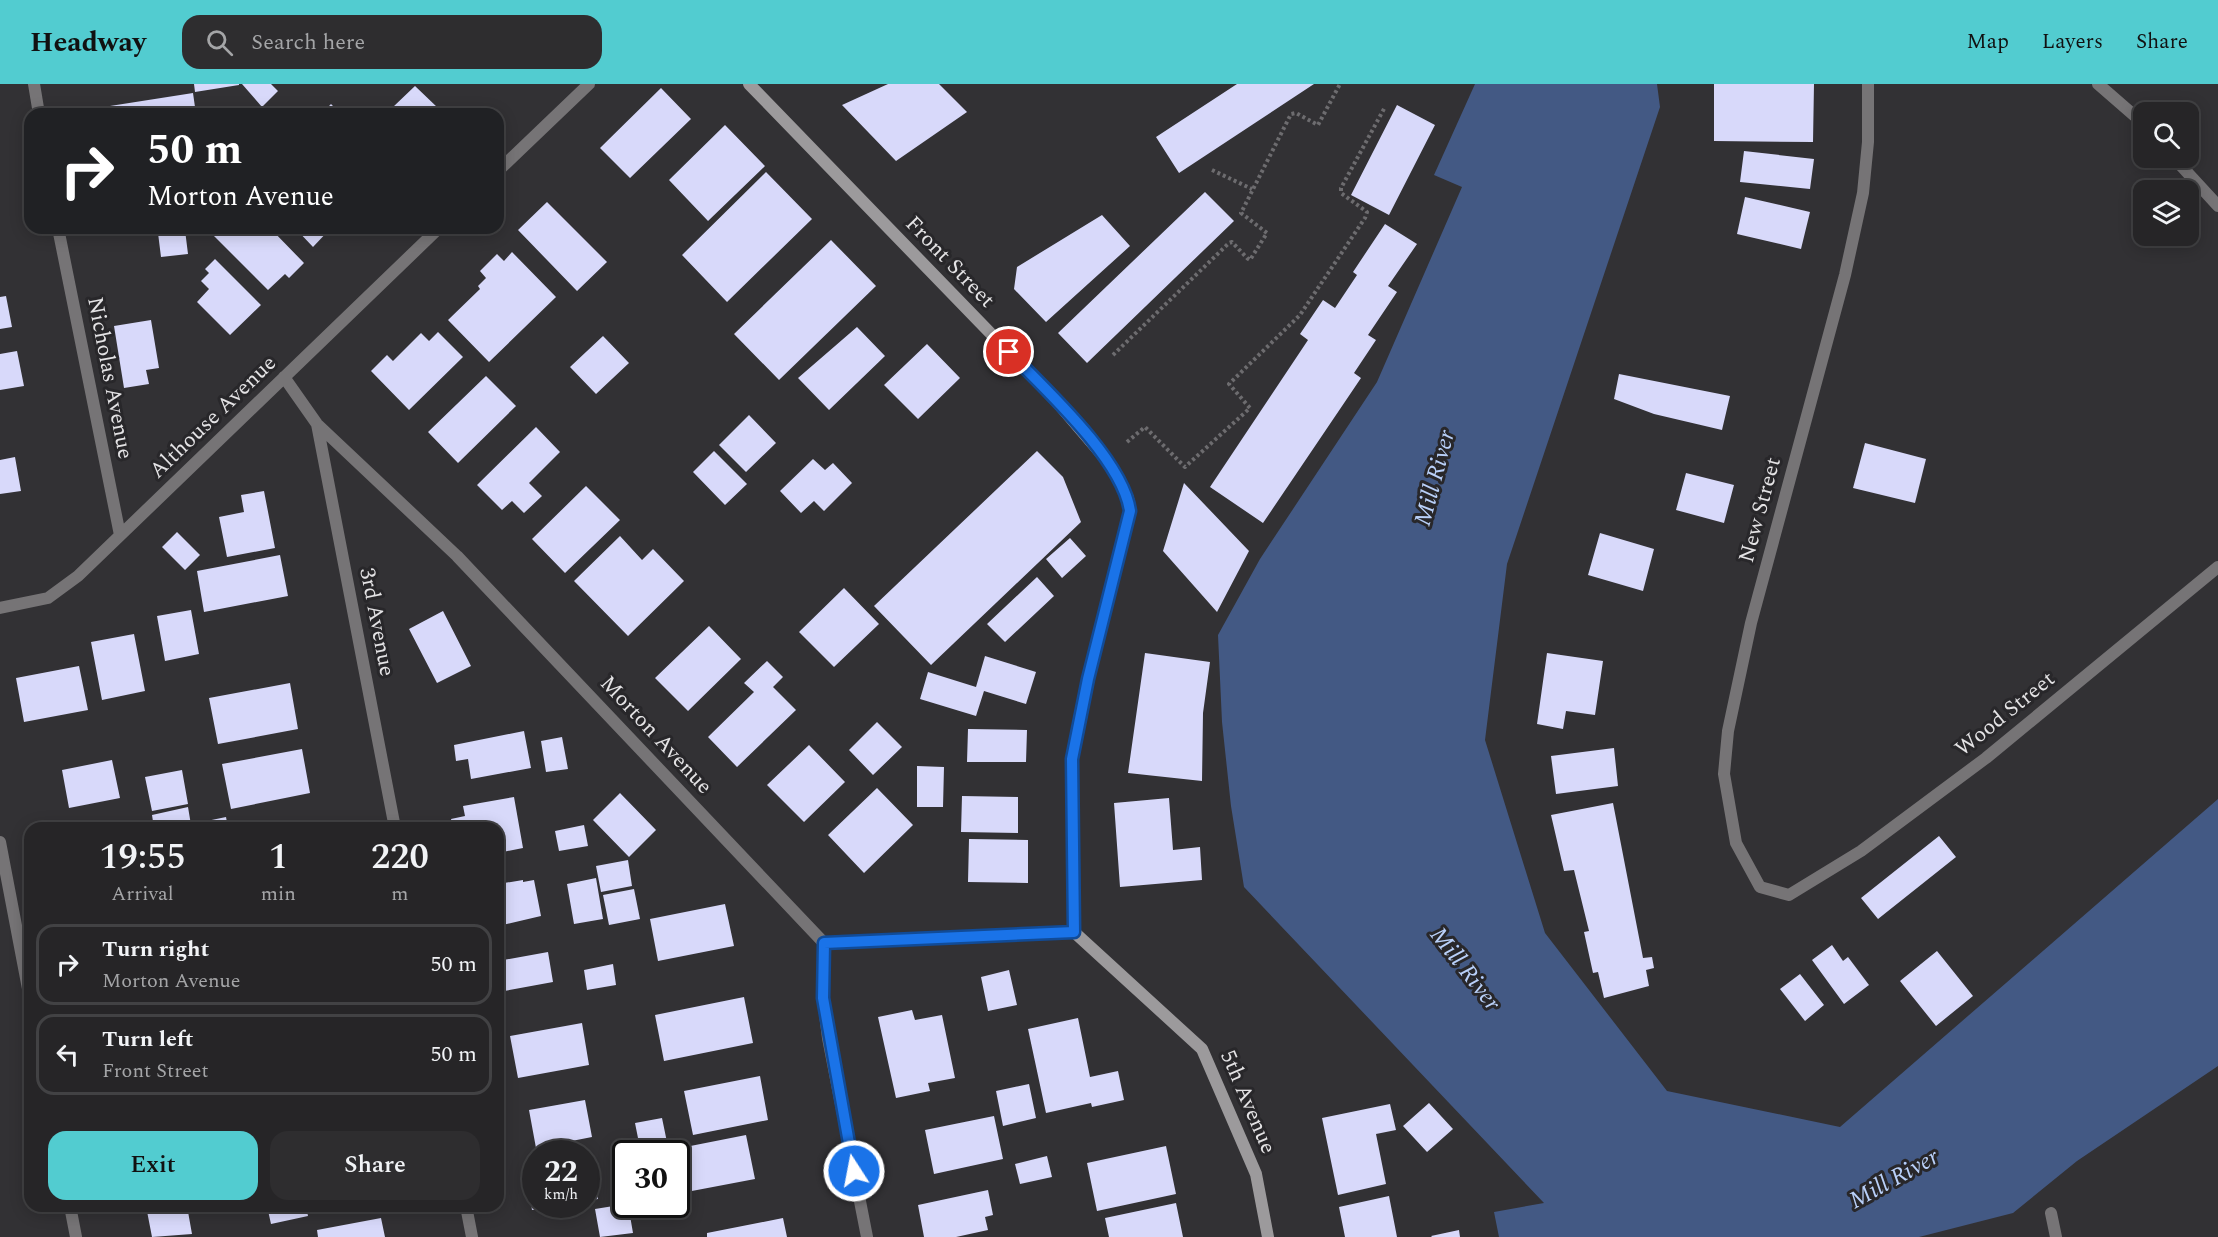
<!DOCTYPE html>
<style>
:root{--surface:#262527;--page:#2e2d2f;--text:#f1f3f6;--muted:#a4a5a7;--line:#424244;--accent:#52ccd0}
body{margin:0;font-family:Spectral,serif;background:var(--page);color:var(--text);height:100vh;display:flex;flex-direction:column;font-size:22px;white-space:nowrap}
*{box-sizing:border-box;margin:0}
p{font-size:20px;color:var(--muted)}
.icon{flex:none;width:33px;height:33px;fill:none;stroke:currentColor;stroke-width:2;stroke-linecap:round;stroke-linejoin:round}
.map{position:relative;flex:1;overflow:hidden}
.panel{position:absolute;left:24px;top:738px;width:480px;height:390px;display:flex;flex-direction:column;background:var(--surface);border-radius:18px;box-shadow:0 3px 15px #0003,0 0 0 2px var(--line)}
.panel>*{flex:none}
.guide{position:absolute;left:24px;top:24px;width:480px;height:126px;border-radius:18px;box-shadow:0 3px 15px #0003,0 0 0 2px var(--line);background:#202124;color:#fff;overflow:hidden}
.fabs{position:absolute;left:2133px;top:18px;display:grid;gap:12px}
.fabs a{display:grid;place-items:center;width:66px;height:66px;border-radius:12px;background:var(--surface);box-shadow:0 3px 15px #0003,0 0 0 2px var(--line);font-size:30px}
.speed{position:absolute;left:522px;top:1056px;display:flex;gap:12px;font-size:30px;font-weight:700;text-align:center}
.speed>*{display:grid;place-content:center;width:78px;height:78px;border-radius:50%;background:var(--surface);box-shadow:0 3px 15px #0003,0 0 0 2px var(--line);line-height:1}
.speed small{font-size:15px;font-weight:400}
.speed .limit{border:3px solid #111;border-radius:9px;background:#fff;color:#111}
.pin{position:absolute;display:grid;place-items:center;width:51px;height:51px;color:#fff;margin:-26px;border:3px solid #fff;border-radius:50%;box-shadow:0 2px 6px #0007}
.me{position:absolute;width:66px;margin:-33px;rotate:349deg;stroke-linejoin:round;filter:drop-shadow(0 0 4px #0008)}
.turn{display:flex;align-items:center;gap:21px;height:126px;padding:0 24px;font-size:27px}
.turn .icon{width:78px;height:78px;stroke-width:2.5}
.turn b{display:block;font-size:42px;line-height:51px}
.eta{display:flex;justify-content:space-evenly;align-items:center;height:102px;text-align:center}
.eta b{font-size:36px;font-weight:600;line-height:42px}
.primary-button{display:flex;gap:12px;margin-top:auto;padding:12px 24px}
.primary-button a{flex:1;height:69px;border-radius:18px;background:var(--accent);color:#111;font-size:24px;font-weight:600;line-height:69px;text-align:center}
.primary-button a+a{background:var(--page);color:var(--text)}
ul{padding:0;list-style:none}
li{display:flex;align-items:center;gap:18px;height:81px;margin:0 12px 9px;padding:0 12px;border:3px solid var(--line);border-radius:18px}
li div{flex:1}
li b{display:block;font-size:22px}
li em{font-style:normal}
header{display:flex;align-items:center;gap:36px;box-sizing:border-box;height:84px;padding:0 30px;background:var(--accent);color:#111}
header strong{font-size:28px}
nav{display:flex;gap:33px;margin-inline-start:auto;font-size:21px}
.search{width:420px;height:54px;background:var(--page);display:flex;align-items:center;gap:15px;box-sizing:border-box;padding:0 21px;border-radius:18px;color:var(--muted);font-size:22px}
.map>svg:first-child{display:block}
.water{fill:#435984}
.building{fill:#d8d9fa}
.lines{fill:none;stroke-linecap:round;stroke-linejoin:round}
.path{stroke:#6d6c6f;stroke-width:4;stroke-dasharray:3 3;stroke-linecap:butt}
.lane{stroke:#767476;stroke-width:12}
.street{stroke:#767476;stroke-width:12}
.secondary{stroke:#9c9a9c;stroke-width:12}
.route-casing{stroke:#114b97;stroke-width:15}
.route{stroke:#1a73e8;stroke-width:10}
.labels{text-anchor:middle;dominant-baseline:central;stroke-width:6;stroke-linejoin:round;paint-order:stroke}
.street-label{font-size:22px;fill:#e4e3e5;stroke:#28272a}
.water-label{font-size:24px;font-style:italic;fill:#b9d0f9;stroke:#28272a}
</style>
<header>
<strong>Headway</strong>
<div class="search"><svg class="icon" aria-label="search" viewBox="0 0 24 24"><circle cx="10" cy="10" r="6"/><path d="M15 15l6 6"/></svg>Search here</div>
<nav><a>Map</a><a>Layers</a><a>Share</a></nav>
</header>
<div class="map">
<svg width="2218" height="1153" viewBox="0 0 2218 1153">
<rect width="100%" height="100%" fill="#323134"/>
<!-- water -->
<path class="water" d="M1475,0H1657L1660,23L1507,480L1485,656L1545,849L1667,1007L1840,1043L2218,715V982L2077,1077L2013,1129L1919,1153H1499L1494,1128L1544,1119L1244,803L1231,722L1222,638L1218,551L1260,475L1377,298L1462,103L1434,91Z"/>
<!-- building -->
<path class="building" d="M194,0H239V1L195,8Z
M242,0H271L278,7L262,23Z
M888,0H939L967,28L896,77L842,21Z
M1237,0H1314L1179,89L1156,53Z
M1714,0H1814L1813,58L1714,57Z
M415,2L438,24L432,30H401L393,23Z
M661,4L691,35L630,94L600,64Z
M193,9L196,30H112L110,22Z
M331,20L341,30H321Z
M1397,21L1435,41L1389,131L1351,111Z
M725,41L765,82L708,137L669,96Z
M1744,67L1814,75L1810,105L1740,98Z
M766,88L812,135L727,218L682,171Z
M1205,108L1234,137L1087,279L1058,249Z
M1745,113L1810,128L1801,165L1737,150Z
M547,118L607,178L577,207L518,146Z
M1102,131L1130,162L1046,238L1014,205L1017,183Z
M1385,140L1417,160L1388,202L1397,208L1368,251L1376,256L1354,289L1361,294L1263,439L1210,403L1308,256L1300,250L1323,216L1335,224L1357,191L1353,188Z
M223,144H270L304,179L289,194L285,190L268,206L214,152Z
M295,144H343L336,151L330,145L313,163Z
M185,146L188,170L161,173L158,149Z
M831,156L876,202L779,296L734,250Z
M512,168L556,213L489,278L448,236L480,205L478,202L486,194L480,187L497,170L504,177Z
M215,175L261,221L230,251L197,218L209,205L201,197L209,189L205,185Z
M6,212L12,243L0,245V213Z
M151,236L159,284L146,286L149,300L124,304L114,242Z
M857,243L885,272L829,326L798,294Z
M438,248L463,273L409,326L371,287L387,271L393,277L421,249L429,257Z
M603,252L629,279L596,310L570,283Z
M927,260L960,294L918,335L884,301Z
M17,267L24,302L0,306V270Z
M1619,290L1730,312L1722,346L1654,330L1614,315Z
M486,292L516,322L458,379L428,348Z
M749,331L776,359L746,388L719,361Z
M536,343L560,368L529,399L542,412L524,429L512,417L502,426L477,401Z
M1865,359L1926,375L1915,419L1853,404Z
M714,367L747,400L725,421L693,388Z
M1037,367L1063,393L1081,438L931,581L874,522Z
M15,373L21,407L0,410V376Z
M813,375L825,386L833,379L852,399L824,427L814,417L801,429L780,407Z
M1686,389L1734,401L1724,439L1676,426Z
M1184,399L1249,467L1217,528L1163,467Z
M586,402L620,436L565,489L532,455Z
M264,407L275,464L227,473L219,433L244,428L241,411Z
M177,448L200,471L185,486L162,463Z
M1600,449L1654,465L1643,507L1588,491Z
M620,452L642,476L653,465L684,497L628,552L574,497Z
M1070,454L1086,472L1062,494L1046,475Z
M280,471L288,512L204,528L197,487Z
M1037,493L1054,512L1005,558L987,540Z
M844,504L879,540L834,583L799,548Z
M191,526L199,570L165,577L157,532Z
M443,527L471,582L437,599L409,545Z
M709,542L741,575L688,627L655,594Z
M134,550L145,607L102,616L91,558Z
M1145,569L1210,578L1203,629L1202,697L1128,689Z
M1547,569L1603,577L1595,631L1566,627L1563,645L1537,640Z
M985,572L1036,588L1026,620L984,607L976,632L920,615L928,588L976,603Z
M767,577L783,593L773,603L796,626L737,683L708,653L754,608L744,599Z
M79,582L88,626L24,638L16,594Z
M290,599L298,645L218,660L209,614Z
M877,638L902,663L873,691L849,666Z
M968,645L1027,646L1026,678H967Z
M524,647L531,684L471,695L468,675L456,677L454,661Z
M562,653L568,685L546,688L541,657Z
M809,661L845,698L804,738L767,701Z
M1614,664L1618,702L1556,710L1551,672Z
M302,665L310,709L231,725L222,680Z
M112,676L120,714L69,724L62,686Z
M917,682L944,683L943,723H917Z
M182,686L188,720L152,727L145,693Z
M877,704L913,741L864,789L828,751Z
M620,709L656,746L629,773L593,736Z
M962,712L1018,713V749L961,748Z
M514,713L523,764L498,769V744H453L451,735L465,732L463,722Z
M1169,714L1173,766L1200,763L1202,796L1120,803L1114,719Z
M1613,719L1643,874L1652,873L1654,884L1646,886L1649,902L1604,914L1598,888L1593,889L1584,848L1589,847L1574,786L1564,787L1551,731Z
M188,723L191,741L154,744L152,731Z
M226,733L228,744H198L197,739Z
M584,741L588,762L559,767L555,747Z
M1939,752L1956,773L1878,835L1861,814Z
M969,755L1028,756V799L968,798Z
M628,776L632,802L601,808L596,782Z
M596,794L603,835L574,840L567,800Z
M523,796V798L534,796L541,832L498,842V800Z
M634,805L640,835L609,841L603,811Z
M725,820L734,862L658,877L650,835Z
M1832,861L1843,877L1848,873L1869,901L1844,920L1812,876Z
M1937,867L1973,912L1936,942L1900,897Z
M548,868L553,898L499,908L498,877Z
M613,880L616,901L587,906L584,886Z
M1009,886L1017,921L988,927L981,893Z
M1800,890L1824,921L1805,937L1780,905Z
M744,913L753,959L664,977L655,931Z
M912,926L915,936L942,931L955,994L928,999L930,1007L896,1014L878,933Z
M1078,934L1090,993L1118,987L1124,1016L1092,1023L1091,1019L1046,1029L1028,945Z
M582,939L589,981L518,994L510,952Z
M760,992L768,1036L693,1051L684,1007Z
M1029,1000L1036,1034L1003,1042L996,1007Z
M585,1016L592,1053L536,1064L529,1026Z
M1429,1019L1453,1045L1427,1068L1403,1042Z
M1390,1020L1396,1046L1376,1050L1386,1100L1338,1111L1322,1034Z
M994,1032L1003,1075L934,1090L925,1046Z
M662,1034L668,1063L641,1069L635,1039Z
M746,1051L755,1095L676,1110V1070L660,1068Z
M1166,1062L1176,1110L1097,1127L1087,1079Z
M1047,1072L1052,1093L1020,1100L1015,1080Z
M593,1087L598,1115L586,1117V1088Z
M536,1097V1120L559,1122L532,1126L528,1099Z
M988,1106L993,1131L985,1133L988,1146L956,1153H924L918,1121Z
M1389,1112L1397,1153H1345L1339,1123Z
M1176,1119L1183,1153H1109L1105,1134Z
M626,1120H628L633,1149L600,1153L595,1125Z
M146,1122H187L192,1150L152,1153Z
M267,1122H306L308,1132L271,1140Z
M381,1134L385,1153H318L317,1146Z
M783,1134L787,1153H707V1149Z
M1459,1146L1460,1153H1432L1431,1152Z"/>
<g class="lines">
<!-- path -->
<path class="path" d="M1212,86L1252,105
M1113,271L1229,159L1232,158L1247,174L1250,176L1267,149L1241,129L1291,30L1296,29L1318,41L1340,0
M1127,358L1145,343L1185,383L1250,324L1229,300L1300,231L1365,134L1367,128L1341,109V104L1385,23"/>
<!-- lane -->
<path class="lane" d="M2098,0L2144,40
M2174,74L2218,122"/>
<!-- street -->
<path class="street" d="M34,0L39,30
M1868,0V58L1863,109L1845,191L1751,539L1728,647L1724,690L1736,759L1760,803L1789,811L1861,767L1986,674L2218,483
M498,87L589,0
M58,144L120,451
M284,293L317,340L457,472L824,859L1074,848
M317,340L395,744
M0,524L48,514L78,492L439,144
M0,758L30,915
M824,859L823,914L828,954L867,1153
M70,1122L76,1153
M466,1122L472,1153
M2051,1129L2056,1153"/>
<!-- secondary -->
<path class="secondary" d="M749,0L1057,318L1110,380L1128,414L1130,427L1088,595L1072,675L1074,848L1202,965L1256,1090L1268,1153"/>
</g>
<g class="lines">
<!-- route casing -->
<g class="route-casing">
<path id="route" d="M854,1087L823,914L824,859L1074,848L1072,675L1088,595L1130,427C1123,376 1045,305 1009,268"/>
</g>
<!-- route -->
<use href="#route" class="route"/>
</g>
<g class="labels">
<!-- street labels -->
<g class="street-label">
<text transform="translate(950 178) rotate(46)">Front Street</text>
<text transform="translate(110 294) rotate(79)">Nicholas Avenue</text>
<text transform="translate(213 333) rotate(-44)">Althouse Avenue</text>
<text transform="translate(1760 426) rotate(-75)">New Street</text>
<text transform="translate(377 538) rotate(79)">3rd Avenue</text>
<text transform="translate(2005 630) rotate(-39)">Wood Street</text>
<text transform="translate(656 651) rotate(47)">Morton Avenue</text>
<text transform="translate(1248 1018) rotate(67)">5th Avenue</text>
</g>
<!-- water labels -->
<g class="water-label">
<text transform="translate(1435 394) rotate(-75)">Mill River</text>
<text transform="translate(1465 885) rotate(52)">Mill River</text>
<text transform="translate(1894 1095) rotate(-29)">Mill River</text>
</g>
</g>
</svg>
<div class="fabs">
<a><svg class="icon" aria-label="search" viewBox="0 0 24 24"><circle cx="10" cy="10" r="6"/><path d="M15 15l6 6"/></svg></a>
<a><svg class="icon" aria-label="layers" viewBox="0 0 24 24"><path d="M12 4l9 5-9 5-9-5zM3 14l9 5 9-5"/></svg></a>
</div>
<div class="speed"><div>22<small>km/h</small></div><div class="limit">30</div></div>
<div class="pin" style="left:1009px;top:268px;background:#d93025"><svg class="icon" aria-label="arrive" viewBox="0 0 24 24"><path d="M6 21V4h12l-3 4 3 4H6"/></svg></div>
<svg class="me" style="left:854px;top:1087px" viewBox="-20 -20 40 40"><circle r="17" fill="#1a73e8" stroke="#fff" stroke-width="3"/><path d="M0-11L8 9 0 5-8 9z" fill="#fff"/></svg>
<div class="guide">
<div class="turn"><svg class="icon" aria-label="right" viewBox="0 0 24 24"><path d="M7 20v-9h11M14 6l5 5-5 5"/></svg><div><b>50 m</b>Morton Avenue</div></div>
</div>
<section class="panel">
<div class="eta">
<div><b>19:55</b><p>Arrival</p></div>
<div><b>1</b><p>min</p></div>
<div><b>220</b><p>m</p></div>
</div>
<ul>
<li><svg class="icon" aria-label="right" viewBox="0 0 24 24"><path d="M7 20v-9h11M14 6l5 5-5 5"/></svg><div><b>Turn right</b><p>Morton Avenue</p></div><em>50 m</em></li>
<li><svg class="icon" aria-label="left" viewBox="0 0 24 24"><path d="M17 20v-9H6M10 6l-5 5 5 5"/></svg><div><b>Turn left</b><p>Front Street</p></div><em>50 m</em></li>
</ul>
<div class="primary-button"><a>Exit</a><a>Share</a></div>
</section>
</div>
